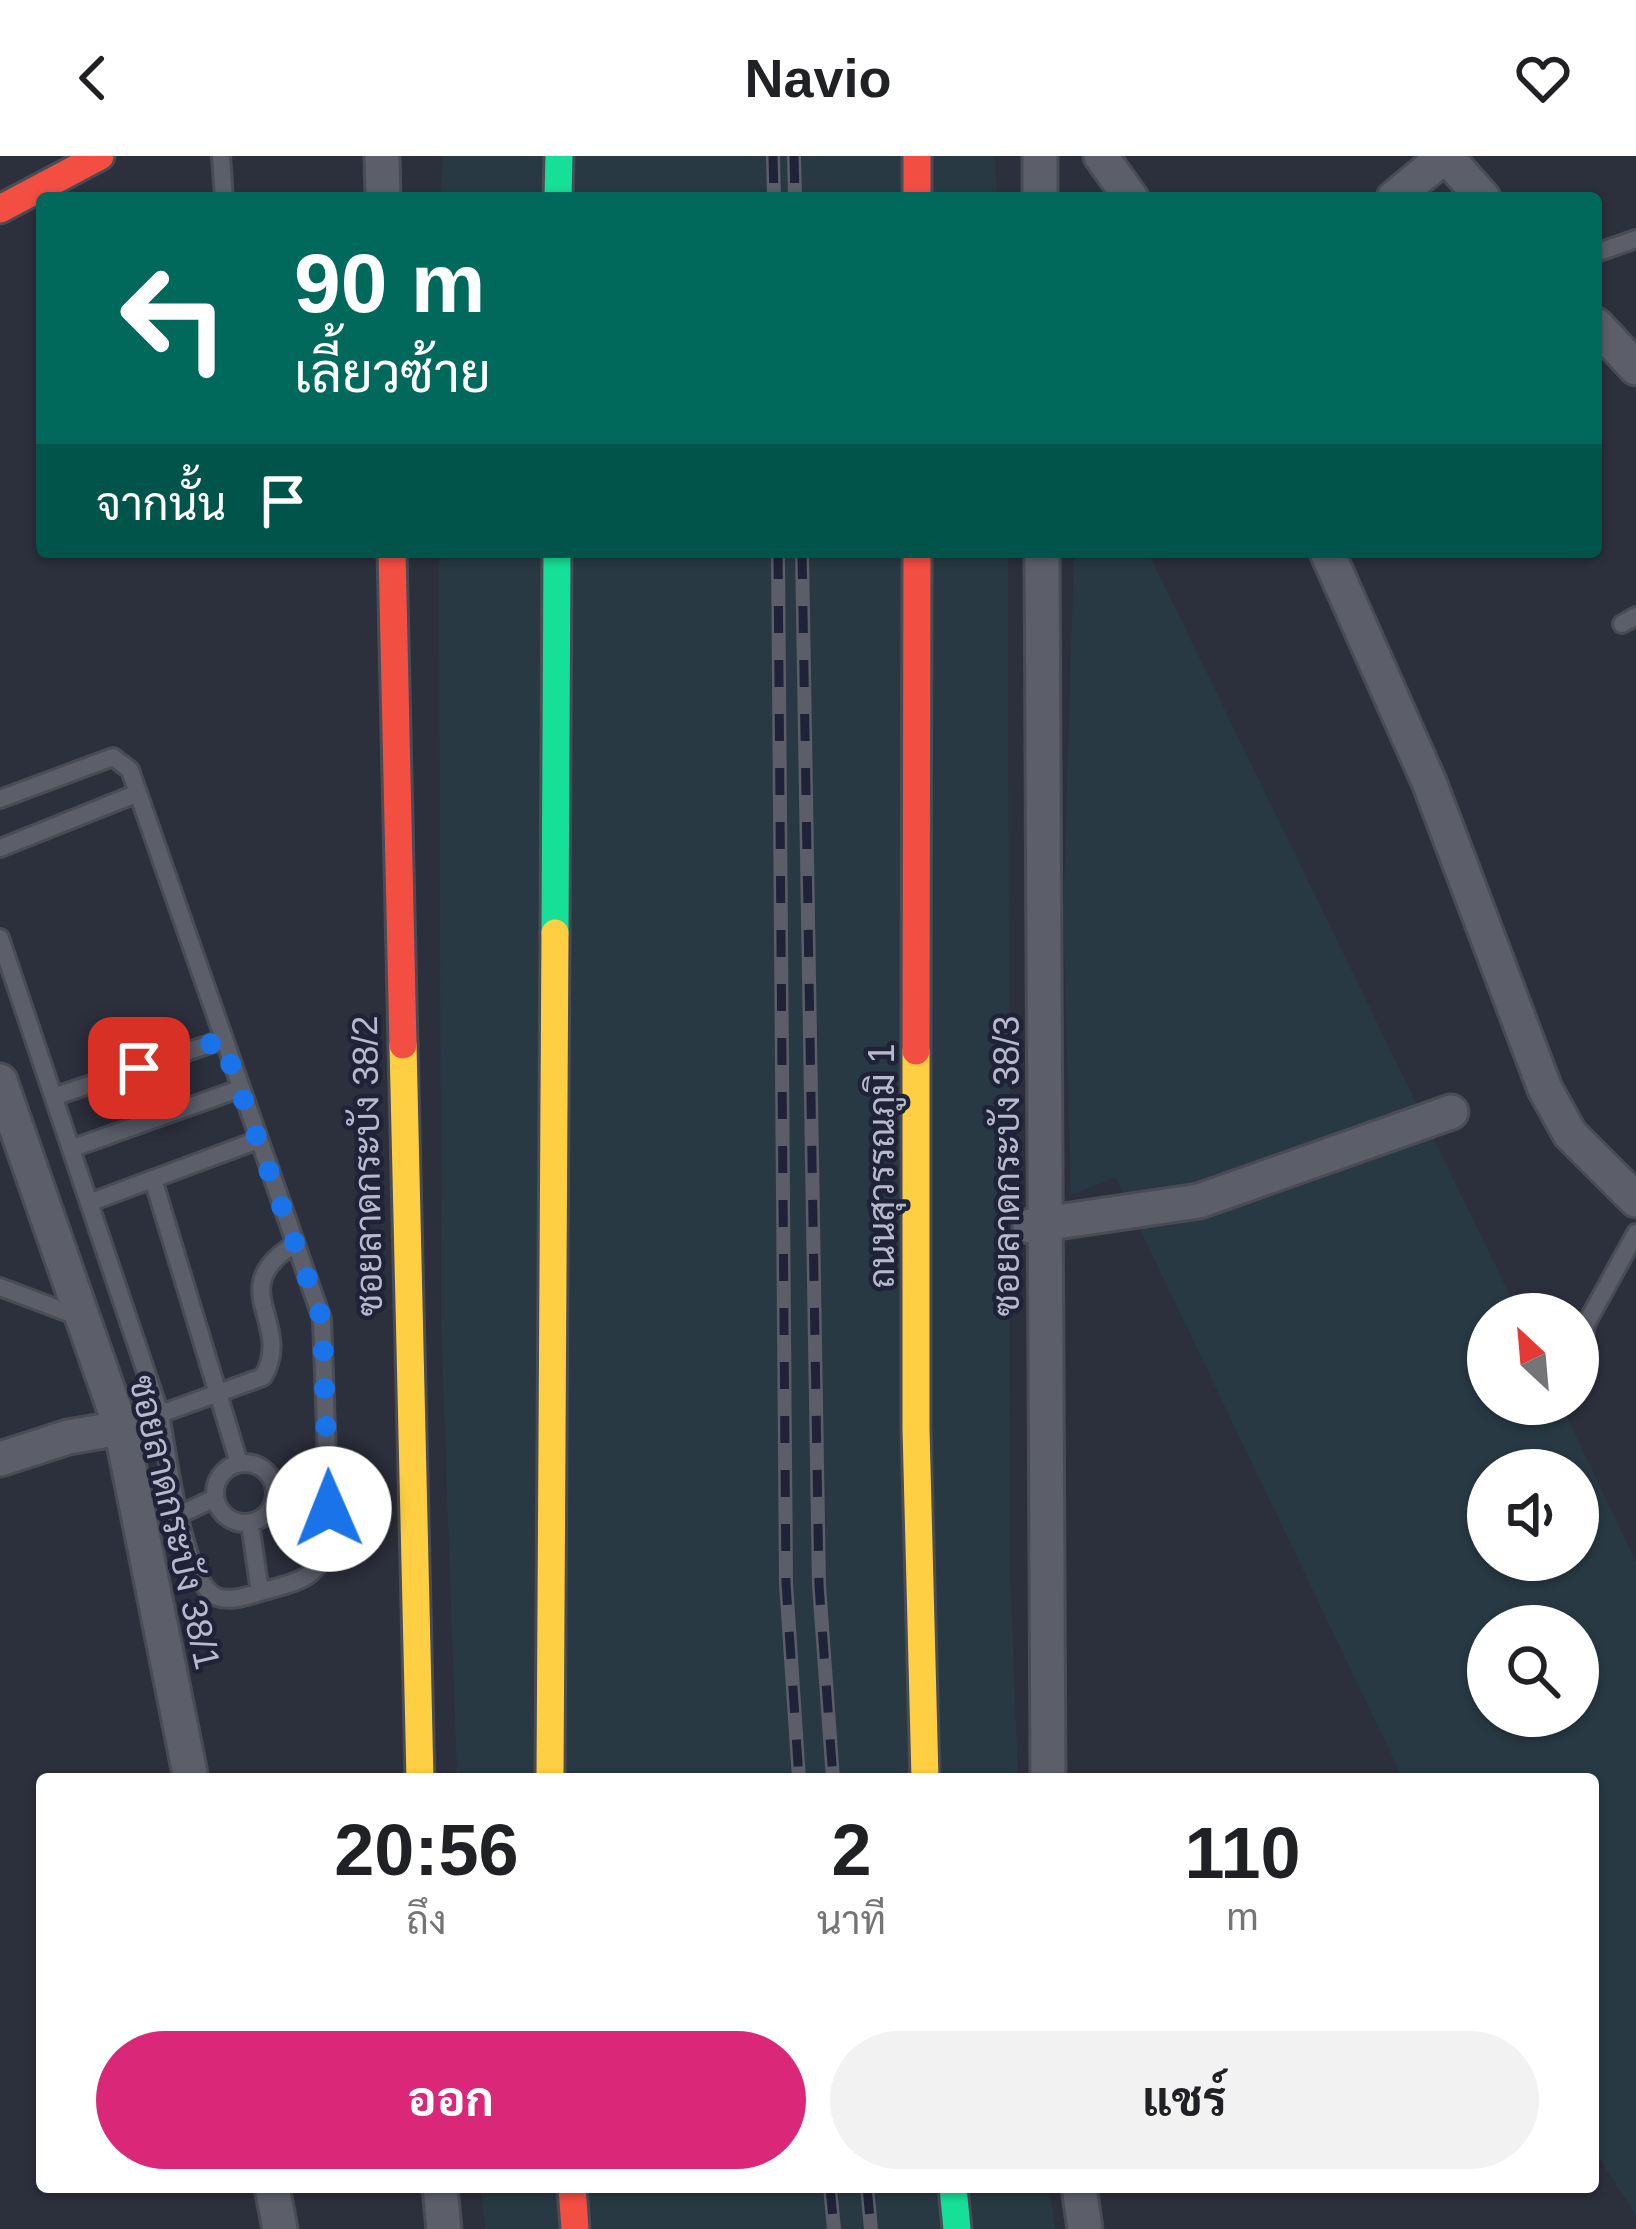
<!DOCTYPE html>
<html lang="th">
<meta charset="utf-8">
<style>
:root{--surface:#fff;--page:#f2f2f2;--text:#202124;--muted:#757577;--accent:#db2777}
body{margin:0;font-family:Helvetica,Sarabun,sans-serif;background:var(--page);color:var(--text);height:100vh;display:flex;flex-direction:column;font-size:45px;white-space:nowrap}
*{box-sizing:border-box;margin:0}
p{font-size:39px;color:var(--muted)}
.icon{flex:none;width:66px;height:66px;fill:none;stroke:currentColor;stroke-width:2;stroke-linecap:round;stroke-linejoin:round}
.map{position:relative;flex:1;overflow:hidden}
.sheet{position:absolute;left:36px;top:1617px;width:1563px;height:420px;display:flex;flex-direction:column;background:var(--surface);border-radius:12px;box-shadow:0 3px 9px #0004}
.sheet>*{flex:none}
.banner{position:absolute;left:36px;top:36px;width:1566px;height:366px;border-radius:12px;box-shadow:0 3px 9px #0004;background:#00695c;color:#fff;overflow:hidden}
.needle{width:78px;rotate:334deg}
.fabs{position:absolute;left:1467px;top:1137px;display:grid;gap:24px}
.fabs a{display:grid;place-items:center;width:132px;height:132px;border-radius:50%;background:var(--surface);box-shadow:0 3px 9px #0004;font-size:60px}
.pin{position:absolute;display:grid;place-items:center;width:102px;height:102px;color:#fff;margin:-51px;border-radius:24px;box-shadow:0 6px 18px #0006}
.me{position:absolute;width:132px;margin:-66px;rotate:359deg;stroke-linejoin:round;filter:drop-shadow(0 0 9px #0008)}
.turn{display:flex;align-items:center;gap:42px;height:252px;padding:0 60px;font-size:54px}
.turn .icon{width:156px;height:156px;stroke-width:2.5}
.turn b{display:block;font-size:84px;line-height:102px}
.then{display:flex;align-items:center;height:114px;padding:0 60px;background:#0003;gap:24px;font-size:45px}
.eta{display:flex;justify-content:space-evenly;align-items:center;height:204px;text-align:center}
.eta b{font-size:72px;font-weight:700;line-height:84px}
.button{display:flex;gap:24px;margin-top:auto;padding:24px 60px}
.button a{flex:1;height:138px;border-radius:72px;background:var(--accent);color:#fff;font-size:48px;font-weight:700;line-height:138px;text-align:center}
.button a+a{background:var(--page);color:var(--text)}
header{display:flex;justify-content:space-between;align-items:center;height:156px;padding:0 60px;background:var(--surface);font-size:54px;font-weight:700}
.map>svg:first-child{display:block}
.green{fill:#283943;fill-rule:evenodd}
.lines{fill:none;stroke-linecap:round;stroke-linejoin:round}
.lane-casing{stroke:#494b55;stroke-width:22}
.street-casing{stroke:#494b55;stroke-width:39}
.fast-casing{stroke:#494b55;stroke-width:33}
.slow-casing{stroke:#494b55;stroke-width:33}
.jam-casing{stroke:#494b55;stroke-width:33}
.lane{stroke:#5c5e6a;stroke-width:16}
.street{stroke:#5c5e6a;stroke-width:33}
.fast{stroke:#16e098;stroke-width:27}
.slow{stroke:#ffcf43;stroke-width:27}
.jam{stroke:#f24e42;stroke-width:27}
.rail-casing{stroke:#5b5d68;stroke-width:14}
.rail{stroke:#1e2338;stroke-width:9;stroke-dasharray:27;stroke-linecap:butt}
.route{stroke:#1a73e8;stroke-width:21;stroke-dasharray:0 37.8}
.labels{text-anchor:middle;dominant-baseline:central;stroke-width:9;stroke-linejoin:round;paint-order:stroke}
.street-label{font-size:36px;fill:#b7bacc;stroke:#1e2338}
</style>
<header><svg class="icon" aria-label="back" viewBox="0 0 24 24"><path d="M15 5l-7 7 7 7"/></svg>Navio<svg class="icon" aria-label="heart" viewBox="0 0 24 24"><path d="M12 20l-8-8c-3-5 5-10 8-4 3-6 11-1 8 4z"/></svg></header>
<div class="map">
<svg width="1636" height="2073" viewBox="0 0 1636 2073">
<rect width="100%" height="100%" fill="#2c2f3c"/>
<!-- green -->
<path class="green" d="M443,0H995L997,42H440Z
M439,396H1008L1010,1413L1018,1623H457L441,1165Z
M1074,396H1148L1519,1158H1488V1248H1561L1636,1406V2060L1593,1992V1623H1403L1115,1021L1071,1039L1063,761ZM1488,1314H1578V1404H1488ZM1488,1470H1578V1560H1488Z
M481,2031H1049L1055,2073H485Z"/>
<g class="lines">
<!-- lane casing -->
<g class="lane-casing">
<path id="lane" d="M221,0L224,42
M1596,97L1636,83
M1622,468L1636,460
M0,643L113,601L130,614L138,637
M0,692L138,637L322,1163L330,1384C320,1418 304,1425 271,1433C255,1437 233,1447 217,1441C182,1427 167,1295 160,1258L121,1272
M0,782L160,1258L263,1221C295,1166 222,1133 295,1088
M56,940L222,884
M73,992L239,933
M153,1023L239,1307
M91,1046L258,984
M0,1131L82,1162
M1578,1222L1586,1168L1636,1077
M215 1337a30 30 0 1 1 60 0a30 30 0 1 1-60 0Z
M275,1332L328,1321
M179,1359L215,1342
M250,1367L260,1436"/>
</g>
<!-- street casing -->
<g class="street-casing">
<path id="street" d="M382,0L383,42
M1040,0V42
M1101,0L1131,42
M1446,0L1483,42
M1394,42L1445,0
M1596,169L1636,212
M1042,396L1048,1623
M1327,396L1429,626L1545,933L1570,978L1636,1044
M0,925L121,1272L191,1623
M1030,1070L1199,1045L1451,956
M0,1303L68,1281L121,1272
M272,2031L280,2073
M440,2031L444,2073
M1079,2031L1085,2073"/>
</g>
<!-- fast casing -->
<g class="fast-casing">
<path id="fast" d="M558,42L559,0
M555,777L557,396
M953,2031L957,2073"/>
</g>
<!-- slow casing -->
<g class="slow-casing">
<path id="slow" d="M403,889L420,1623
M916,895V1273L925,1623
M550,1623L555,777"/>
</g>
<!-- jam casing -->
<g class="jam-casing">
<path id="jam" d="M917,0V42
M0,53L100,0
M392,396L403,889
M916,895L917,396
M572,2031L575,2073"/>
</g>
<!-- lane -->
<use href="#lane" class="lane"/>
<!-- street -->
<use href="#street" class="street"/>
<!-- fast -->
<use href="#fast" class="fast"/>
<!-- slow -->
<use href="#slow" class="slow"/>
<!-- jam -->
<use href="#jam" class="jam"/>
<!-- rail casing -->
<g class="rail-casing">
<path id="rail" d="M773,0L774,42
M794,0L795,42
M778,396L786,1427L799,1623
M802,396L819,1429L833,1623
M830,2031L834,2073
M867,2031L871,2073"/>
</g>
<!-- rail -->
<use href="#rail" class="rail"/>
</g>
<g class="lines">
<!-- route -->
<path class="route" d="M139,912L222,884L322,1163L329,1353"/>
</g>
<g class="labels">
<!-- street labels -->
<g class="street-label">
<text transform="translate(367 1010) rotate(-91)">ซอยลาดกระบัง 38/2</text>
<text transform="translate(881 1010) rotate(-90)">ถนนสุวรรณภูมิ 1</text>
<text transform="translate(1006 1010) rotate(-90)">ซอยลาดกระบัง 38/3</text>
<text transform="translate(175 1366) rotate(77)">ซอยลาดกระบัง 38/1</text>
</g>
</g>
</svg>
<div class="fabs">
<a><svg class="needle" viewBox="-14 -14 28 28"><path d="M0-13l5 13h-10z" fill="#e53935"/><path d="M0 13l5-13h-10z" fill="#757577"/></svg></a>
<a><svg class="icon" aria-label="sound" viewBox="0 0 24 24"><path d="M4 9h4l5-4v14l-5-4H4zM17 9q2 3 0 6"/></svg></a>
<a><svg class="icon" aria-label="search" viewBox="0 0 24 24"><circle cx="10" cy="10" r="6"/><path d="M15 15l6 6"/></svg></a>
</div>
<div class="pin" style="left:139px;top:912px;background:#d93025"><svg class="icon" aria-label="arrive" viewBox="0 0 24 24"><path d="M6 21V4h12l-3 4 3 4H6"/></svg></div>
<svg class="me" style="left:329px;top:1353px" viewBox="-20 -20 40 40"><circle r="19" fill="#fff"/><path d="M0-13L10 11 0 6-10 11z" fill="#1a73e8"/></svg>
<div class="banner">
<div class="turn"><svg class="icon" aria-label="left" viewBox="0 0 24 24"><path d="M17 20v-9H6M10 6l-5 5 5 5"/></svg><div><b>90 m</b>เลี้ยวซ้าย</div></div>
<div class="then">จากนั้น<svg class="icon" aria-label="arrive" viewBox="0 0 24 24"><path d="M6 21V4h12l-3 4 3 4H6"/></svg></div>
</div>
<section class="sheet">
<div class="eta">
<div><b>20:56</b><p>ถึง</p></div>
<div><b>2</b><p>นาที</p></div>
<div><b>110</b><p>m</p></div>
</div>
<div class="button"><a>ออก</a><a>แชร์</a></div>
</section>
</div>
